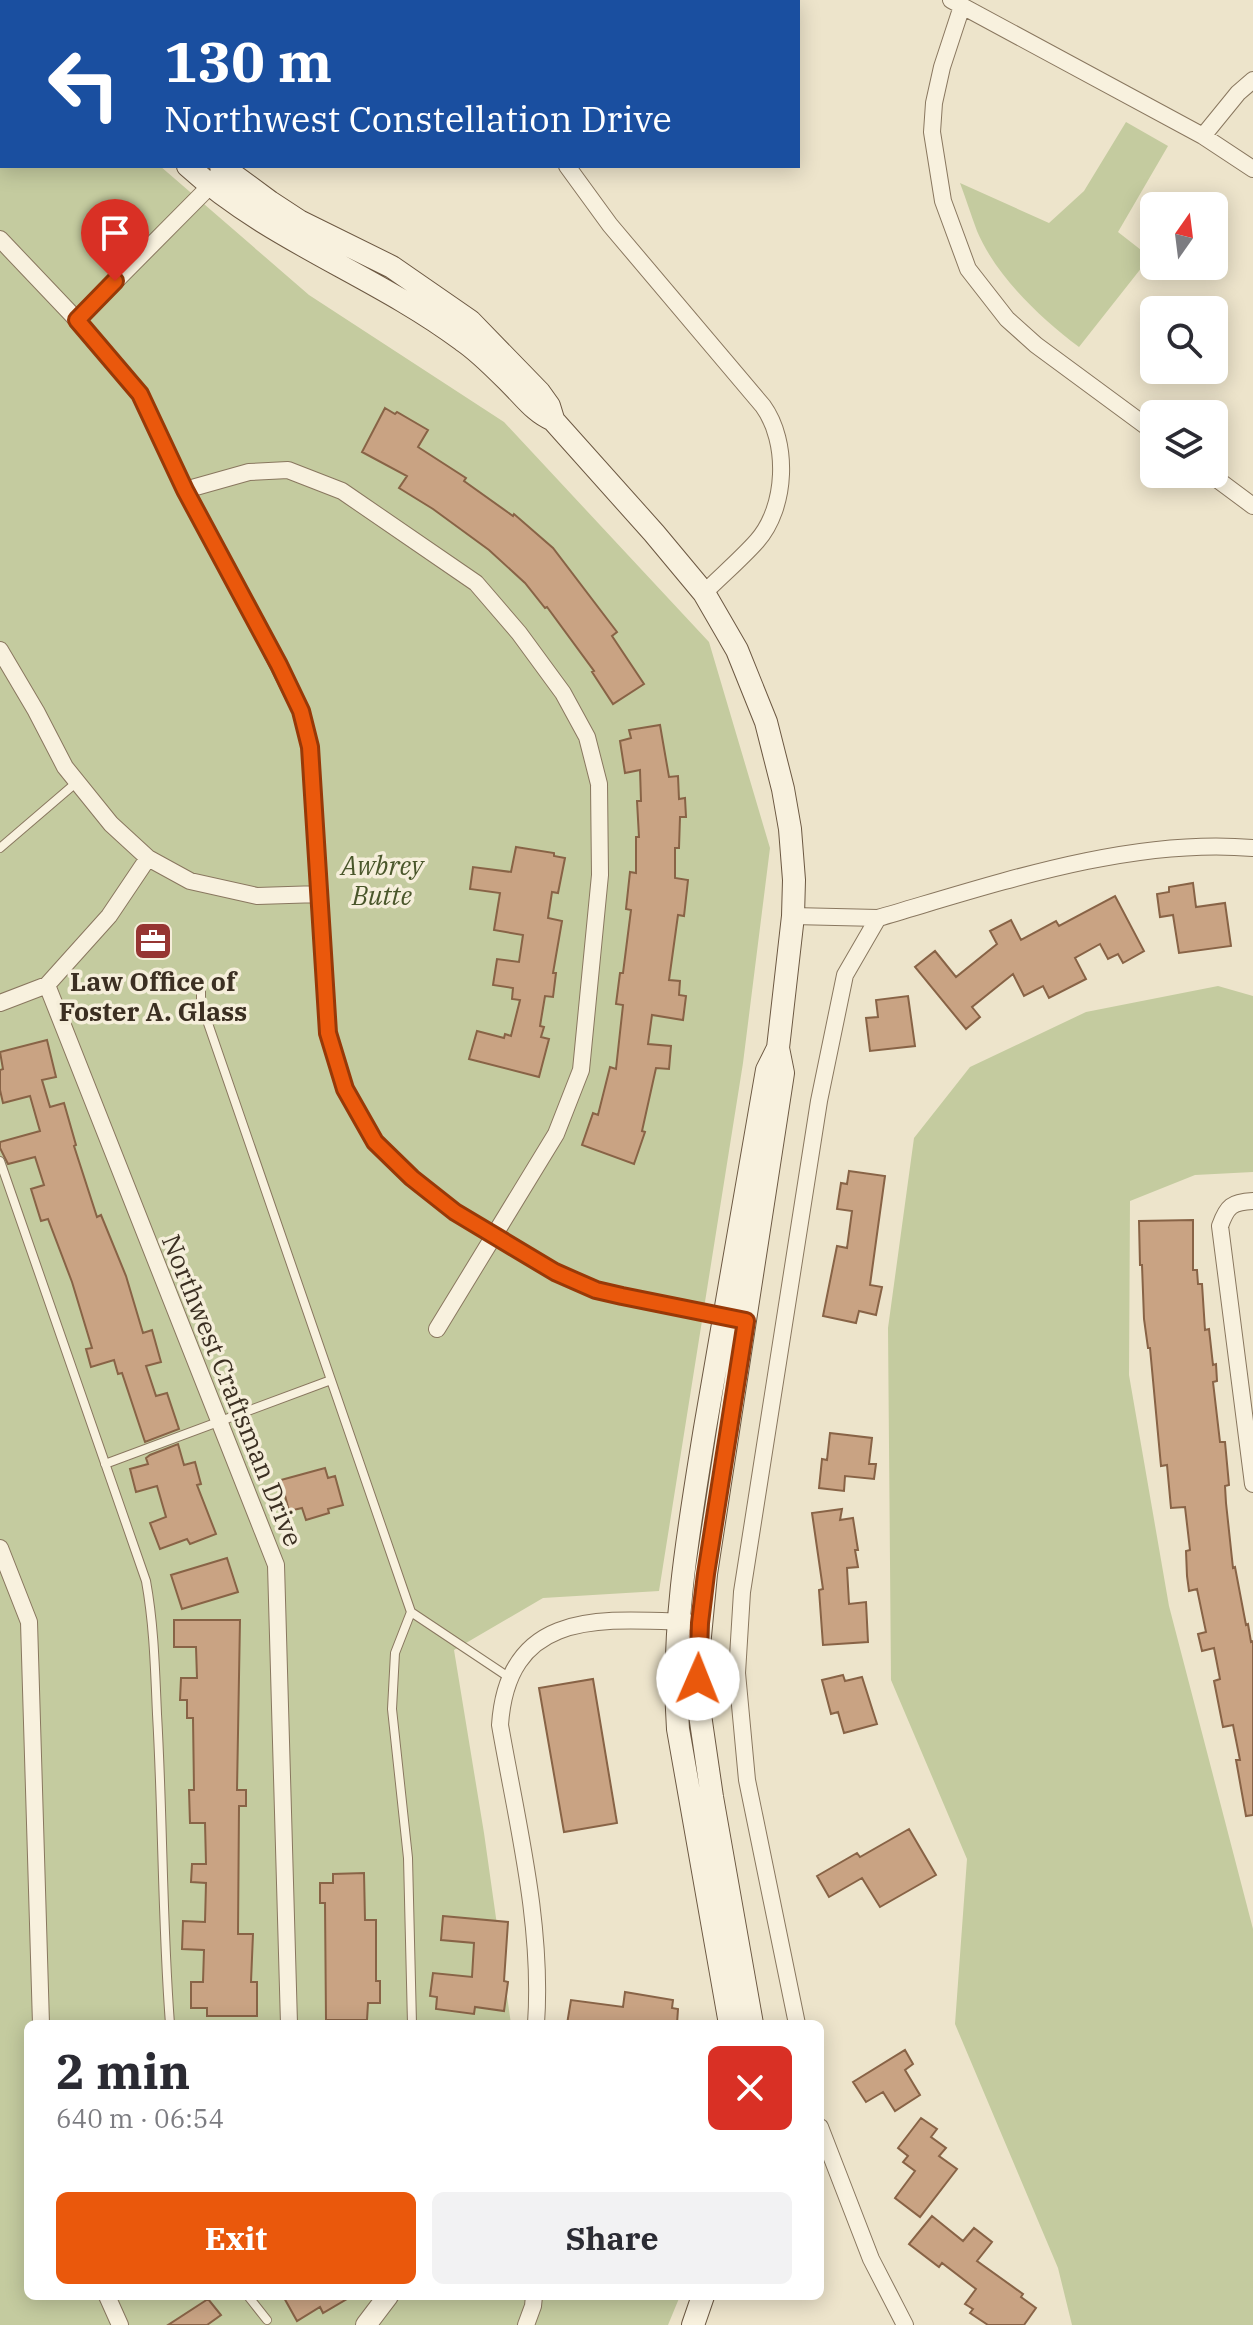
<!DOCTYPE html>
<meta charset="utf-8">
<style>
:root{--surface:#fff;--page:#f2f2f3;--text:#2b2b33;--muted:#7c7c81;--accent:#ea580c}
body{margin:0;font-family:"IBM Plex Serif",serif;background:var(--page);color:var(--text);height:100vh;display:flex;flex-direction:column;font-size:30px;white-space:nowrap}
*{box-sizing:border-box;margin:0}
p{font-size:26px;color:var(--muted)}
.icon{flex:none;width:44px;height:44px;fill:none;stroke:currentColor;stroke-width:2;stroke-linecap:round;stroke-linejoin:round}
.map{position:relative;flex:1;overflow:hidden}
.drawer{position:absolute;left:24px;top:2020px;width:800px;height:280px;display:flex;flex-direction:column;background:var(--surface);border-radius:12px;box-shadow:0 4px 20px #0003}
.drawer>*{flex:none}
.hud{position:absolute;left:0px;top:0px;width:800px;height:168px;box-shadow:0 4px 20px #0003;background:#1a4fa0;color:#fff;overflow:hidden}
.needle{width:52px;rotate:14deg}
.buttons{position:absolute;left:1140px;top:192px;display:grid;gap:16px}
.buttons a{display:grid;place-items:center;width:88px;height:88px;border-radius:12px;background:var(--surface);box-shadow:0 4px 20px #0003;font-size:40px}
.pin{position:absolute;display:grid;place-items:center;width:68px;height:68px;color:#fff;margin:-82px -34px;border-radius:50% 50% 50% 0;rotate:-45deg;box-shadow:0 0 8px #0007}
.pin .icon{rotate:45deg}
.me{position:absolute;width:88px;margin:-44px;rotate:1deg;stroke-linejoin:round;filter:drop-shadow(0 0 6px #0008)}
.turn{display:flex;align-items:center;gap:28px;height:168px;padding:0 32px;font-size:36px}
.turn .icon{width:104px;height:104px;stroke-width:2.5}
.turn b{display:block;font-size:56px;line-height:68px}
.round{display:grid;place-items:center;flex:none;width:84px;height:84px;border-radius:12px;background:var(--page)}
.head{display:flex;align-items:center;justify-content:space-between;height:136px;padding:0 32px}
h1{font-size:48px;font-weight:700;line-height:60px}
.cta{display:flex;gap:16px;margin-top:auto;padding:16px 32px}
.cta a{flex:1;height:92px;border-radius:12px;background:var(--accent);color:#fff;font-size:32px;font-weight:700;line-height:92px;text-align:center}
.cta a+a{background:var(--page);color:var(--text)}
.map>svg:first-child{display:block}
.green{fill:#c4cb9f}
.building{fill:#c9a383;stroke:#886346;stroke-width:2}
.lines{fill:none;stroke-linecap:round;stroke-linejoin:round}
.service-casing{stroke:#89775f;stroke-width:10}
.minor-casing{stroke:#89775f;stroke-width:18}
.tertiary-casing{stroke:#89775f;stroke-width:22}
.secondary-casing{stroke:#6c5842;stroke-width:24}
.service{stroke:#f8f1de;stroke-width:8}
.minor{stroke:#f8f1de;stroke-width:16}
.tertiary{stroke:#f8f1de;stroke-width:20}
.secondary{stroke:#f8f1de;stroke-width:22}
.route-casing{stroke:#983908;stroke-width:20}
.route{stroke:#ea580c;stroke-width:14}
.labels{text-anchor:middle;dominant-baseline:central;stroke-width:7;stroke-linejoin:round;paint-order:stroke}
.park-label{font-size:26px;font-style:italic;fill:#49562a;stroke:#f5eeda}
.poi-label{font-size:26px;font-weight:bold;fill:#3b2f22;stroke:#f5eeda}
.street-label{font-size:26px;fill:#3b2f22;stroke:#f5eeda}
</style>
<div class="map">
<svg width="1253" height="2325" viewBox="0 0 1253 2325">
<rect width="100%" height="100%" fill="#ede4cb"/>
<!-- green -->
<path class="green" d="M0,3L2,6V166H160L309,295L504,422L709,642L770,848L743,1063L659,1591L543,1598L454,1650L484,1833L511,2024H28V2296H680L668,2325H0Z
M1126,122L1168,146L1118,232L1150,257L1079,347C1040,318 996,276 977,231C971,215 966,199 960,183L1049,223L1084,191Z
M1218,986L1253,996V1172L1195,1175L1130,1201L1129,1375L1169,1606L1253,1929V2325H1072L1058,2268L955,2024L967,1859L891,1680L888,1328L914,1138L970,1067L1086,1012Z"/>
<!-- building -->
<path class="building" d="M385,408L395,414L397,412L428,430L418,447L466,478L464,481L513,516L514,514L553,548L617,632L612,636L644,684L613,704L592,672L594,671L547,607L545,608L525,583L489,550L433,509L399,488L407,476L362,452Z
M660,725L669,777L678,776L679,799L685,798L686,817H680L679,848H675V878L688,880L684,916L678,915L669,980L680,981L679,995L686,996L683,1020L652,1015L648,1044L671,1046L669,1069L656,1068L642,1131L645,1132L634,1164L582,1145L593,1113L598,1115L610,1067L616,1069L623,1005L616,1004L620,973H623L631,910L626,909L630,872L636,873V837H639L637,801H641L640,770L625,773L620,741L631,738L629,730Z
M516,847L554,853V856L565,858L558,893L552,892L548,918L562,921L553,973H556L553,997L545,996L540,1026L544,1027L541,1037L549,1039L539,1077L469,1059L477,1031L504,1038L505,1034L511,1036L520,1000L512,999L513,988L493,985L497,959L519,962L523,935L494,930L500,893L470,889L473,867L511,872Z
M1193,883L1196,907L1225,903L1231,946L1179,953L1173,915L1160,917L1157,894L1169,892V887Z
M1115,896L1144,951L1123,963L1118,954L1108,959L1100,944L1075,958L1086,979L1049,998L1043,986L1024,996L1013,974L972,1007L980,1017L966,1029L915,967L935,951L956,977L997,944L990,931L1011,920L1021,940L1056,921L1059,926Z
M908,996L915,1046L870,1051L866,1018L878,1017L876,1000Z
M47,1040L56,1077L42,1080L50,1107L64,1103L76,1145L74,1146L97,1217L101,1215L126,1276L143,1333L152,1330L161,1362L146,1366L156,1396L167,1393L179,1429L145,1442L122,1373L118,1374L114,1360L91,1367L86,1349L92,1348L72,1282L48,1219L41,1221L31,1189L44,1185L35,1157L8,1164L0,1148V1142L40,1131L30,1096L3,1103L0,1090V1070L3,1069L0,1052Z
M849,1171L885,1176L870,1285L882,1287L876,1315L859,1311L856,1323L823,1316L837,1246L847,1248L852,1211L837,1209L841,1183L847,1184Z
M1193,1220V1270H1197L1198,1284H1202L1205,1330L1209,1329L1213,1365L1216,1364L1217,1381L1213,1382L1220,1442H1225L1229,1485L1225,1486L1226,1503L1233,1568L1235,1567L1246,1625L1248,1624L1251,1642L1253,1641V1815L1246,1816L1236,1760H1240L1233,1725L1223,1727L1214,1681L1220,1679L1214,1648L1202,1651L1198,1634L1206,1632L1197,1589L1189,1591L1187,1576L1186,1551L1190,1550L1185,1507L1171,1508L1167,1465L1161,1466L1150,1348H1148L1144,1319L1142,1265H1140L1139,1221Z
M830,1433L872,1438L869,1464H876L874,1479L845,1476L844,1491L819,1488L822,1459L827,1460Z
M178,1444L184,1465L195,1462L201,1484L197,1485L216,1534L190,1544L187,1539L160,1549L150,1523L166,1517L157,1486L136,1492L130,1469L148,1464L146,1458L150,1455Z
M325,1468L328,1478L335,1476L343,1505L328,1509L329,1513L306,1520L302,1508L289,1511L281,1480Z
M842,1509L840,1520L853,1518L858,1550H855L858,1567L847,1568L849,1604L866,1602L868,1642L823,1645L819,1590L823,1589L812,1513Z
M227,1558L238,1592L182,1609L171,1575Z
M174,1620H240L237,1790H246V1806H239L238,1934H253L251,1982H257V2016H207V2008H191V1982H203L204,1950L182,1949L183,1921L205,1922L206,1883L191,1882L192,1864H206L205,1823H190L189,1790H194L193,1718H187V1700H180L181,1678H197L196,1647H174Z
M843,1675L845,1681L862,1677L877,1724L844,1733L838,1712L831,1714L822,1680Z
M593,1679L617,1823L564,1832L539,1688Z
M909,1829L936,1875L880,1907L862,1878L829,1897L817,1876L857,1853L860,1857Z
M364,1873L365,1920H376V1981H380V2003H368L367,2020H326L325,1903H320V1883H333V1874Z
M443,1916L508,1922L504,1981L508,1982L504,2011L475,2007L474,2014L436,2009L437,1997L430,1996L433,1973L472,1977L474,1943L441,1940Z
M625,1992L673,2000L672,2008L678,2009L677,2024H567L571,2000L623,2007Z
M905,2050L913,2064L905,2070L920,2095L895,2111L883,2092L866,2102L853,2082Z
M921,2118L937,2129L931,2137L946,2148L939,2156L957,2169L920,2217L895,2198L915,2171L903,2162L908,2156L898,2148Z
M932,2216L963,2241L974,2228L992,2242L977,2261L1023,2294L1021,2297L1036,2308L1024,2325H988L970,2313L973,2309L965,2304L976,2289L942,2263L939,2267L909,2244Z
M283,2296H352L323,2313L320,2307L297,2321Z
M208,2299L221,2315L207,2325H168Z"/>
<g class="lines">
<!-- service casing -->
<g class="service-casing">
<path id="service" d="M0,848L77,782
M201,981V1003L411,1612L395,1653L392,1709L408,1858L412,2024
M0,1161L146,1581C154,1625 155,1669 157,1714C163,1817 162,1921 170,2024
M105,1464L331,1380
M411,1612L510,1678
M248,2296L267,2320"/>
</g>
<!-- minor casing -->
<g class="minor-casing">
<path id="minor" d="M246,0L247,2
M951,0L1203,136L1253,169
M527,2L528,0
M962,6L942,67L934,103L932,132L943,201L968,269L1007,319L1036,345L1154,432
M1203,136L1238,93L1253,80
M567,166L610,225L763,406C789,442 787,507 757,541C741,559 721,576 704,593
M0,239L77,320L140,394L185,490L267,643L301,711L310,747L328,1033L345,1089L375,1142L412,1178L455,1212L555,1272L596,1290L622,1296L733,1318
M77,320L210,186L215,177
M1210,474L1253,506
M185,490L249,472L288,470L342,491L476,583L519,633L563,693L587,737L599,784L600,875L581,1070L556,1134L437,1329
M0,650L36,711L65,767L111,824L148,858L190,881L257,896L320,894
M793,916L878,918L845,975L819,1101L742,1592L737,1673L747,1780L797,2024
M878,918C995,884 1130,837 1253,848
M47,985L276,1565L289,2024
M0,1003L47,985L109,916L148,858
M1253,1201C1232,1202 1227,1206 1220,1226L1253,1484
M0,1548L29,1622L41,2024
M536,2024C543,1924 517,1823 500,1725C508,1609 600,1619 688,1622
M820,2127L871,2259L905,2325
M107,2296L120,2325
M526,2325L533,2306L534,2296"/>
</g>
<!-- tertiary casing -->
<g class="tertiary-casing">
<path id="tertiary" d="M366,2325L388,2296"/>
</g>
<!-- secondary casing -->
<g class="secondary-casing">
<path id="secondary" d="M33,0L35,2
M60,0L62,2
M188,166C269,240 375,275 462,340C480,352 497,370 512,385C526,399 535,412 553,420L654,533L704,593L737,650L766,722L783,789L790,829L794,880L793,916L778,1048L783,1073L706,1574L698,1657V1701L712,1797L752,2024
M221,166L270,202L299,221L392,267L470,321L539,392L549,406L553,419
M730,2024L678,1729C671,1628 689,1527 705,1428C725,1308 746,1189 767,1070L778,1048
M693,2325L703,2296"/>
</g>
<!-- service -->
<use href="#service" class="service"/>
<!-- minor -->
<use href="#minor" class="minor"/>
<!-- tertiary -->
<use href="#tertiary" class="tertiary"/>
<!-- secondary -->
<use href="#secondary" class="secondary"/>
</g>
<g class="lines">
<!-- route casing -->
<g class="route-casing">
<path id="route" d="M115,281L77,320L140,394L185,490L279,665L301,711L310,747L328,1033L345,1089L375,1142L412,1178L455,1212L555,1272L596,1290L622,1296L746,1321L706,1574L700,1623L698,1679"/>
</g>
<!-- route -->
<use href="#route" class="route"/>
</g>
<!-- icons -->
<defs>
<g id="office-square" transform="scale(2)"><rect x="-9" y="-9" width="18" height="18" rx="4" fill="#963532" stroke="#f5eeda"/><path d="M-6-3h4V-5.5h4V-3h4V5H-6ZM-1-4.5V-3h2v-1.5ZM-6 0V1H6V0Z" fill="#fff"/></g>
</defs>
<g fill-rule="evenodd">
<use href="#office-square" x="153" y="941"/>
</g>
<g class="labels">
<!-- park labels -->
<g class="park-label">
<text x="382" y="865">Awbrey<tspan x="382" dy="30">Butte</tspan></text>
</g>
<!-- poi labels -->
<g class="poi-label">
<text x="153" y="981">Law Office of<tspan x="153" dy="30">Foster A. Glass</tspan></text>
</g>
<!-- street labels -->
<g class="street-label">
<text transform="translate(233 1390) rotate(68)">Northwest Craftsman Drive</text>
</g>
</g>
</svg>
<div class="buttons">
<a><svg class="needle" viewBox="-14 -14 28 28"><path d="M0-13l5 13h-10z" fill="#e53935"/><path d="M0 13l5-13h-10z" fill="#7c7c81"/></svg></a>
<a><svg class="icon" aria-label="search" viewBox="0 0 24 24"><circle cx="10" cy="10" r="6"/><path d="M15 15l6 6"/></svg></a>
<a><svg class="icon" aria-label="layers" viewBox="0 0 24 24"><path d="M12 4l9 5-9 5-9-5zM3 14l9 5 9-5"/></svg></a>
</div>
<div class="pin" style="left:115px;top:281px;background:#d93025"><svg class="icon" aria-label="arrive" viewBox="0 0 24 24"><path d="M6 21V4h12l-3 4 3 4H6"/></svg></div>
<svg class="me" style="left:698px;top:1679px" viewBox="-20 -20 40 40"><circle r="19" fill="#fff"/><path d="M0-13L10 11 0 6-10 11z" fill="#ea580c"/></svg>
<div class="hud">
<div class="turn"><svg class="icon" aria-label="left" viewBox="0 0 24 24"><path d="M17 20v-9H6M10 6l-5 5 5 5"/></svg><div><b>130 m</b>Northwest Constellation Drive</div></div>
</div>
<section class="drawer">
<div class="head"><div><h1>2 min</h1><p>640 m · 06:54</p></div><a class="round" style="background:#d93025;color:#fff"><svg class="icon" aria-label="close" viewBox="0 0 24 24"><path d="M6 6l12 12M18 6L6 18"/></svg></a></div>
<div class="cta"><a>Exit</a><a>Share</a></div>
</section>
</div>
